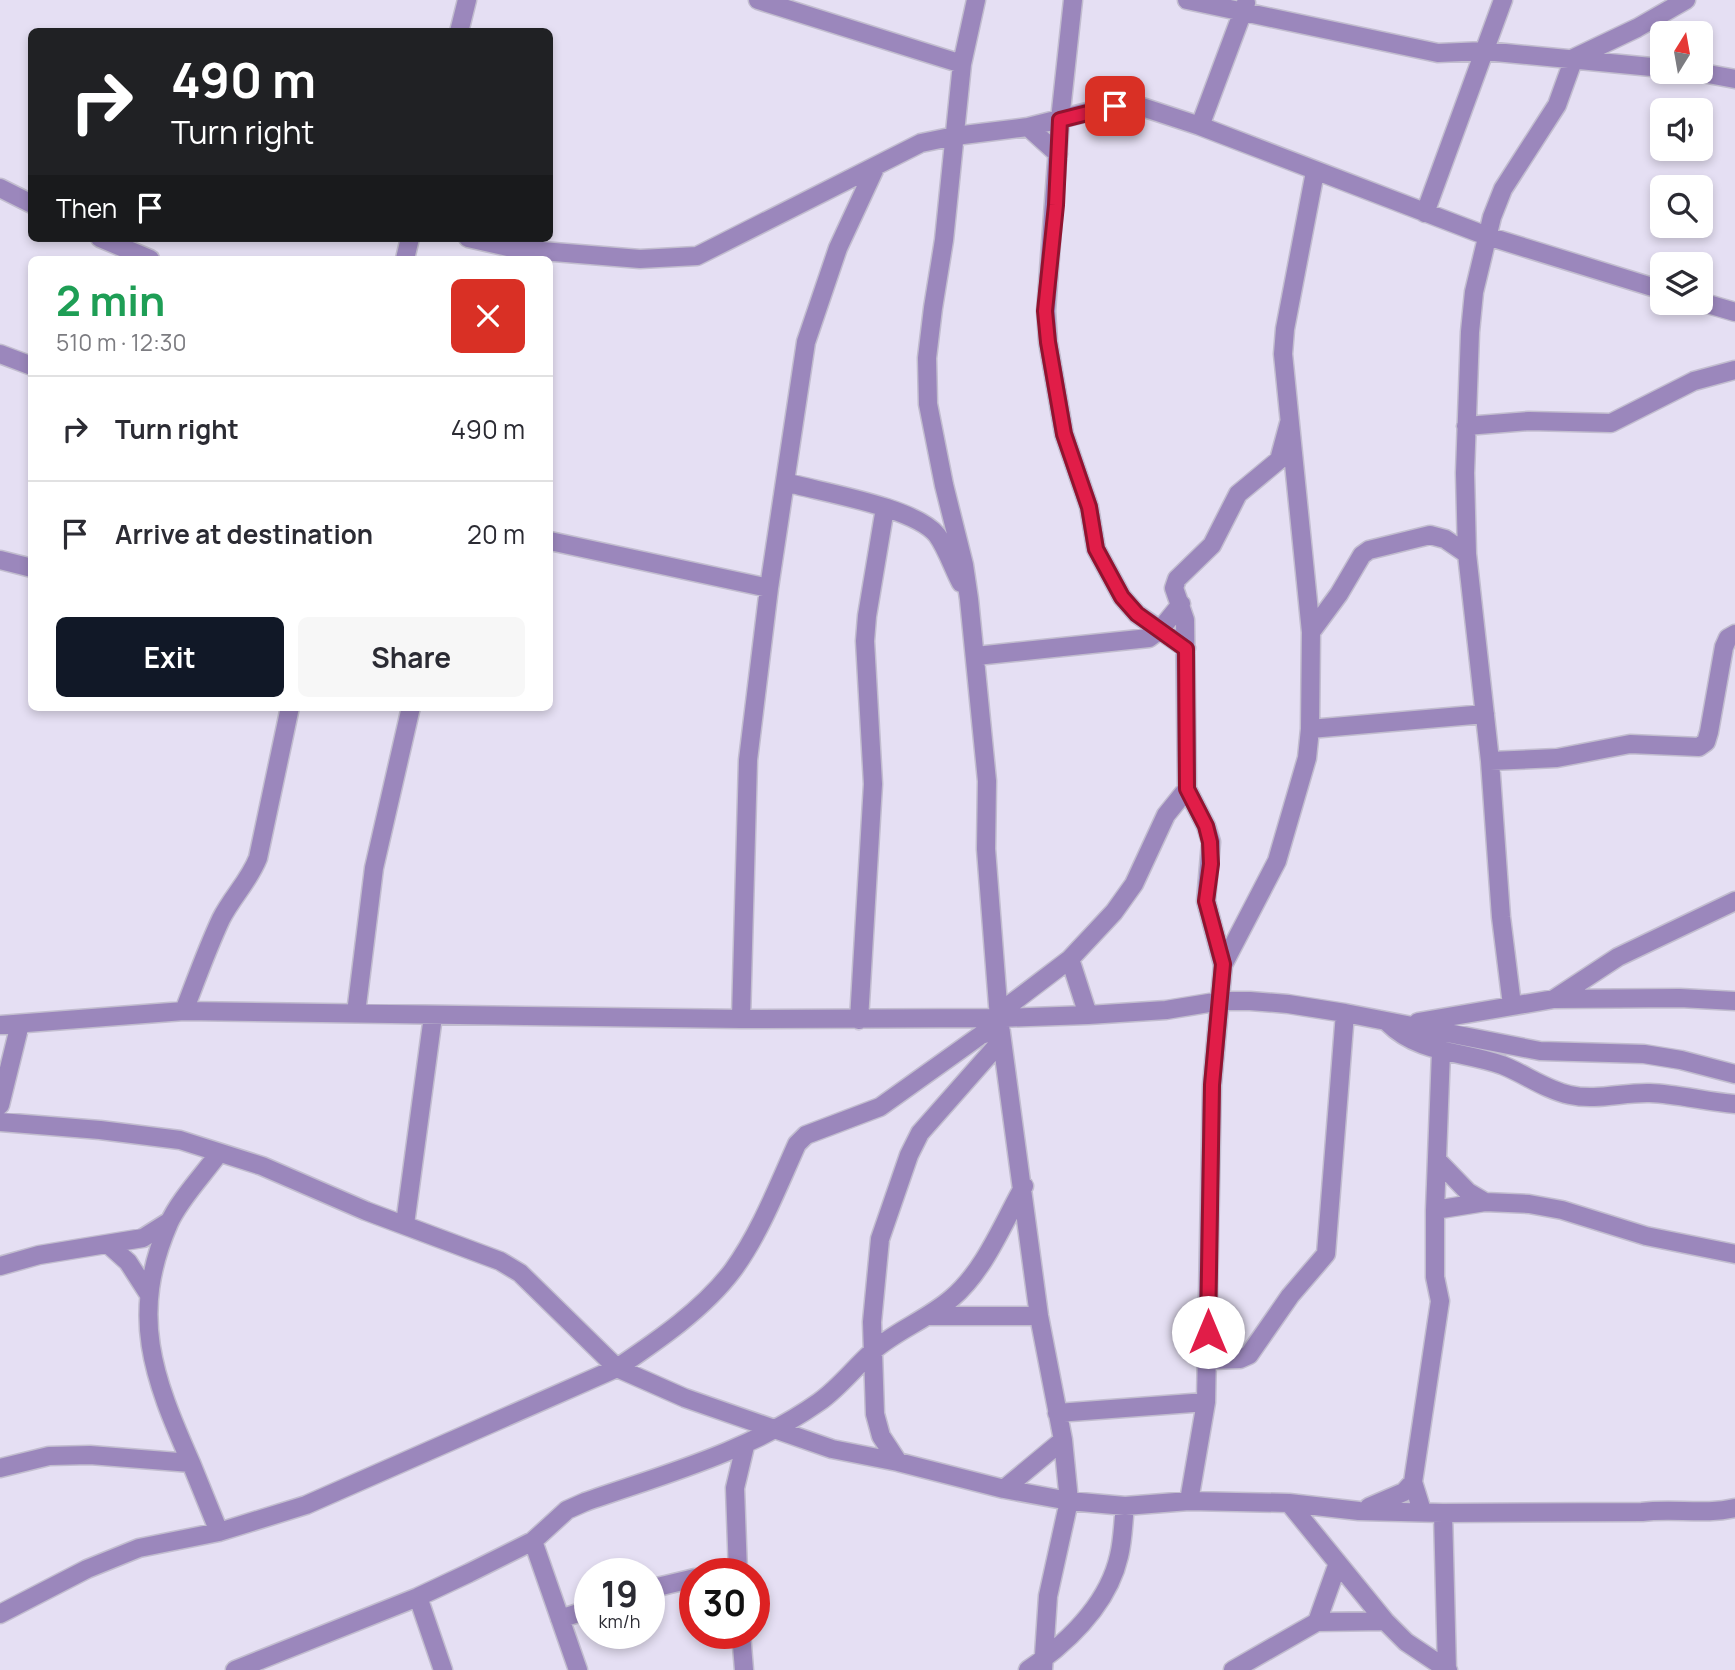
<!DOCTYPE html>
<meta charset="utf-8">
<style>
:root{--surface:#fff;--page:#f7f7f7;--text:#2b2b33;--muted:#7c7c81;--line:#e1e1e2;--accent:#111827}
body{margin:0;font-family:Manrope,sans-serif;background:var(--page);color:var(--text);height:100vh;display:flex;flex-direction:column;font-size:26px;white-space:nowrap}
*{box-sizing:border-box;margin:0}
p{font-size:23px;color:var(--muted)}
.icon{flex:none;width:38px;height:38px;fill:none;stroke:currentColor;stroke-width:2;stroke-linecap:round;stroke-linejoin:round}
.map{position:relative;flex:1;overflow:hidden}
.sheet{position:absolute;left:28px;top:256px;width:525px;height:455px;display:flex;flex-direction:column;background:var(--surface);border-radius:10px;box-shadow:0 4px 10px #0003}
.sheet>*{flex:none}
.banner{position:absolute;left:28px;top:28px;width:525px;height:214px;border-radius:10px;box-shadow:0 4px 10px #0003;background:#202124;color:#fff;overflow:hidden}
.needle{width:46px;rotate:11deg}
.buttons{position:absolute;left:1650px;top:21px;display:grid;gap:14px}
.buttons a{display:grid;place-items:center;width:63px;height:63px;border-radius:10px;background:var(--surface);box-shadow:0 4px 10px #0003;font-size:35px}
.speed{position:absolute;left:574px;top:1558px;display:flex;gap:14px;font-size:35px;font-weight:700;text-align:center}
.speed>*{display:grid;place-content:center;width:91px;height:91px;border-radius:50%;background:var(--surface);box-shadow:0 4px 10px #0003;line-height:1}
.speed small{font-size:18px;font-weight:400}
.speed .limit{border:10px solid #d22;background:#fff;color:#111}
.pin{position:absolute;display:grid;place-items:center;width:60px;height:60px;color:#fff;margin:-30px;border-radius:14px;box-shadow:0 4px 10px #0006}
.me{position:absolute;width:77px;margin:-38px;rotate:0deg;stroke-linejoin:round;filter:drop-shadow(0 0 5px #0008)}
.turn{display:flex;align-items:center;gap:24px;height:147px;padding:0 28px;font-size:32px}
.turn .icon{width:91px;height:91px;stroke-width:2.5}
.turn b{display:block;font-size:49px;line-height:60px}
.then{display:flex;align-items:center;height:66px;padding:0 28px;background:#0003;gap:14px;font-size:26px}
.round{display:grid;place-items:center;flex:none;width:74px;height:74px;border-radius:10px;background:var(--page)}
.head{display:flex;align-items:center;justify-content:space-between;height:119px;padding:0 28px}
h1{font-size:42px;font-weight:700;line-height:52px;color:#1e9e55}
.action{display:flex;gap:14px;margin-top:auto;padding:14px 28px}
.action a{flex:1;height:80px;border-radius:10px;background:var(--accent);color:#fff;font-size:28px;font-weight:700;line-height:80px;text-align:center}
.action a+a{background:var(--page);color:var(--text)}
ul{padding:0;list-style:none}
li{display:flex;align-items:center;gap:21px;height:105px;padding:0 28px;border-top:2px solid var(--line)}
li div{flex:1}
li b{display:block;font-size:26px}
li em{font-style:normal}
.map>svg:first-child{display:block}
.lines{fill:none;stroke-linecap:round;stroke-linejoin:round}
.minor-casing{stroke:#c2bdcf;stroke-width:21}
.minor{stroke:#9b87bc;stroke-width:18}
.route-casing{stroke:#92132f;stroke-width:18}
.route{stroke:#e11d48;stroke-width:12}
</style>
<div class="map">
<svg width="1735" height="1670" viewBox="0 0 1735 1670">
<rect width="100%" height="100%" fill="#e5dff3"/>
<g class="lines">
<!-- minor casing -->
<g class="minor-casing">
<path id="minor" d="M758,0L962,64
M976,0L962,64L944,240L933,308L927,358L928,404L944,485L964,565L969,599L987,781L986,849L999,1018L1039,1316L1063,1440L1069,1501L1048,1596L1043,1670
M1073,0L1060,120L1046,311L1048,342L1064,434L1089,507L1096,549L1122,597L1137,614L1186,648
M1187,0L1438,53L1485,51L1662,68
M459,32L467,0
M1697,72L1735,79
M1200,126L1246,3
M1028,127L1058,154
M0,188L32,204
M1425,213L1503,0
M100,238L150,259
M468,238L517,249L640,259L697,256L921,143L955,136L1028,127L1115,105L1139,106L1200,126L1487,236L1662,290
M405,259L410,238
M1701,302L1735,312
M0,354L32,366
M1466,426L1529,421L1611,423L1694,381L1735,370
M785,482C820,492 915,507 937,535C947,549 953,568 961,583
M550,541L769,588
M0,560L32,568
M1311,632L1339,594L1362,555L1369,550L1430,535L1445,539L1467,554
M976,656L1149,638L1160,630L1181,604
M1310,729L1485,714
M1490,761L1557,758L1630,744L1699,747L1706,742L1709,732L1724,647L1728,638L1735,634
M1070,959L1088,1015
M1223,965L1277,861L1307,758L1310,729L1311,632L1283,354L1285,329L1315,172
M1554,999L1618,957L1735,901
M1512,1005L1501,917L1490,761L1467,554L1465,473L1470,332L1474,292L1492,217L1503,189L1557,105L1574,58L1637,28L1686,0
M184,1011C196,980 207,949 221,919C232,897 249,881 258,858L290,707
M356,1013L374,868L411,707
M1007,1017L1012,1003L1070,959L1114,912L1134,884L1166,815L1187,789
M741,1019L748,760L769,588L806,342L838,248L876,166
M859,1020L873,784L865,641L867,616L885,508
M1418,1022L1554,999L1680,998L1735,1001
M1388,1023C1419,1054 1463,1051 1502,1065C1525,1074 1546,1090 1570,1095C1596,1101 1624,1092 1650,1093C1678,1094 1707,1102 1735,1104
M0,1025L184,1011L741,1019L999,1018L1088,1015L1166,1010L1221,1001H1250L1288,1004L1345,1013L1540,1051L1644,1054L1681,1060L1735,1074
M0,1105L20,1024
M0,1122L100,1130L180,1140L262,1166L366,1211L500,1261L520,1273L617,1368L685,1398L832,1449L898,1462L1004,1489L1069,1501L1125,1506L1189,1501L1289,1503L1359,1511L1443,1513L1642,1512C1673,1508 1705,1515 1735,1508
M1438,1161L1468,1192L1485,1202
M1435,1210L1485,1202L1529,1204L1562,1210L1646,1236L1735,1254
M405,1224L433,1016
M109,1245L128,1262L148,1293
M0,1266L39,1255L143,1238L170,1221
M930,1316H1039
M1207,1360L1240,1359L1249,1355L1290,1296L1326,1254L1345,1013
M1057,1413L1206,1402
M898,1462L881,1436L875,1414L872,1322L880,1239L909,1155L920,1133L1002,1040
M191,1463C153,1377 129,1315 169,1223C179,1200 204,1174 219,1153
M0,1468L49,1456L90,1455L191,1463L219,1532
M1004,1489L1063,1440
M1189,1501L1206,1402L1212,1085L1223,965L1206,901L1211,842L1206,826L1187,789L1185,620L1174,588L1177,579L1212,545L1238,494L1279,460L1289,423
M1289,1503L1385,1621L1406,1642L1448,1670
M1369,1507L1404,1492L1413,1482
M1422,1511L1413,1482L1440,1301L1435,1277V1210L1441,1052
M1443,1513L1447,1670
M533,1541L578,1670
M738,1573L735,1488L745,1446
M649,1589L695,1578
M418,1597L443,1670
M0,1614L87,1569L139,1548L219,1532L306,1505L617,1368C657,1341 704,1309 733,1270C760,1233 778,1186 797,1144L806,1135L880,1107L981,1035L1000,1029
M560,1619L590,1609
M1317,1622L1338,1563
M741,1633L744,1670
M235,1670L418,1597L469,1573L533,1541L567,1510L585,1502C665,1474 748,1452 819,1402C839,1388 854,1368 873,1351C897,1330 928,1319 952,1298C985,1270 1003,1223 1024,1186
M1028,1670C1067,1643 1108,1605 1119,1556C1123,1540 1123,1523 1125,1506
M1233,1670L1317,1622L1385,1621"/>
</g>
<!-- minor -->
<use href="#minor" class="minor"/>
</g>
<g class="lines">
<!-- route casing -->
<g class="route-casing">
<path id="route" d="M1115,106L1060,120L1056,205L1045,311L1048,342L1064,434L1089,507L1096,549L1122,597L1137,614L1186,649L1187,789L1206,826L1210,842L1211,864L1206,901L1223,964L1212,1085L1208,1332"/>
</g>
<!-- route -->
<use href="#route" class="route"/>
</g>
</svg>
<div class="buttons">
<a><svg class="needle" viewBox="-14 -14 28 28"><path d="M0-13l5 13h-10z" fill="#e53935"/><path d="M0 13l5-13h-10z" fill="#7c7c81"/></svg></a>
<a><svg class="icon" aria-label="sound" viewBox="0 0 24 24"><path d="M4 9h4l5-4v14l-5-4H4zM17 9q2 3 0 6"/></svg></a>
<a><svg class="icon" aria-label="search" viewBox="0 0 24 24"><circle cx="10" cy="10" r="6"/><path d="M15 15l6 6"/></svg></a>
<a><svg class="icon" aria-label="layers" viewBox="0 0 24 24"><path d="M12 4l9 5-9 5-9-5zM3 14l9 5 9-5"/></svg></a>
</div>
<div class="speed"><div>19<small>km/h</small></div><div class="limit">30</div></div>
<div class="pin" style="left:1115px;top:106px;background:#d93025"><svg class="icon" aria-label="arrive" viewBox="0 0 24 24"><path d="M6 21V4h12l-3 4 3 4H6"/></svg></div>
<svg class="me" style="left:1208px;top:1332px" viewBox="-20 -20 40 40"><circle r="19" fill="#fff"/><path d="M0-13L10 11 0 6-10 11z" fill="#e11d48"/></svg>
<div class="banner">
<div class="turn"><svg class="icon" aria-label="right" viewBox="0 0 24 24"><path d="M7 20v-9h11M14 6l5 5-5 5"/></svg><div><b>490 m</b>Turn right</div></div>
<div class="then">Then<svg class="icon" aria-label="arrive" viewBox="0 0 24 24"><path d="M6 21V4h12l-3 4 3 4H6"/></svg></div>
</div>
<section class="sheet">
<div class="head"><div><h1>2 min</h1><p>510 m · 12:30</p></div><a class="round" style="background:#d93025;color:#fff"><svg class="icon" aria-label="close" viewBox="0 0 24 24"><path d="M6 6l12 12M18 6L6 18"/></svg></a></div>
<ul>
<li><svg class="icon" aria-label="right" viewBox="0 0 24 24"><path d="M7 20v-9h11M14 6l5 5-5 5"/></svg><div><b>Turn right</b></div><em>490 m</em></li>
<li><svg class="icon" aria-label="arrive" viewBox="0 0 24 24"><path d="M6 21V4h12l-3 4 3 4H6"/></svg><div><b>Arrive at destination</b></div><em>20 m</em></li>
</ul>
<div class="action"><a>Exit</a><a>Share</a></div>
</section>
</div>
